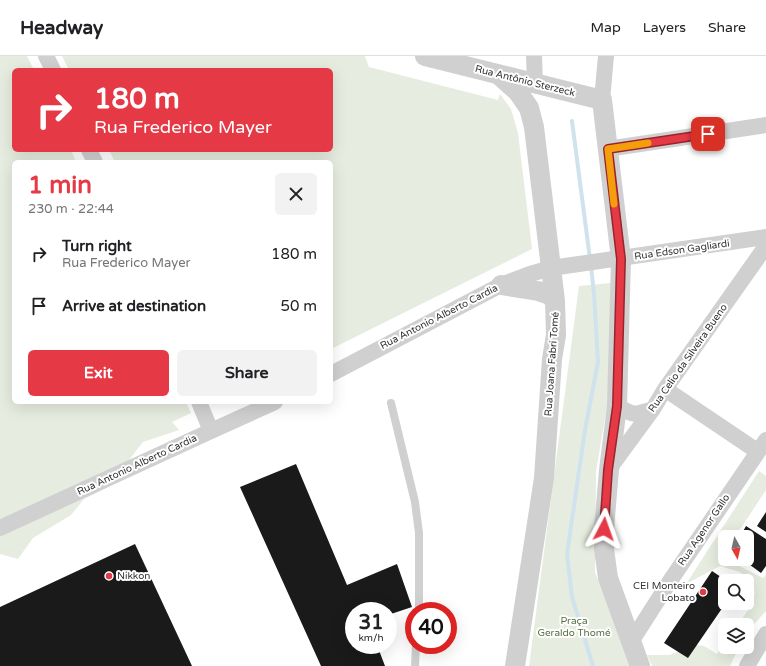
<!DOCTYPE html>
<meta charset="utf-8">
<style>
:root{--surface:#fff;--page:#f2f2f2;--text:#202124;--muted:#757577;--line:#e0e0e0;--accent:#e63946}
body{margin:0;font-family:"Varela Round",sans-serif;background:var(--page);color:var(--text);height:100vh;display:flex;flex-direction:column;font-size:15px;white-space:nowrap}
*{box-sizing:border-box;margin:0}
p{font-size:13px;color:var(--muted)}
.icon{flex:none;width:22px;height:22px;fill:none;stroke:currentColor;stroke-width:2;stroke-linecap:round;stroke-linejoin:round}
.map{position:relative;flex:1;overflow:hidden}
.details{position:absolute;left:12px;top:104px;width:321px;height:244px;display:flex;flex-direction:column;background:var(--surface);border-radius:6px;box-shadow:0 4px 16px #0002}
.details>*{flex:none}
.banner{position:absolute;left:12px;top:12px;width:321px;height:84px;border-radius:6px;box-shadow:0 4px 16px #0002;background:#e63946;color:#fff;overflow:hidden}
.needle{width:26px;rotate:172deg}
.tools{position:absolute;left:718px;top:474px;display:grid;gap:8px}
.tools a{display:grid;place-items:center;width:36px;height:36px;border-radius:6px;background:var(--surface);box-shadow:0 4px 16px #0002;font-size:20px}
.speed{position:absolute;left:345px;top:546px;display:flex;gap:8px;font-size:20px;font-weight:700;text-align:center}
.speed>*{display:grid;place-content:center;width:52px;height:52px;border-radius:50%;background:var(--surface);box-shadow:0 4px 16px #0002;line-height:1}
.speed small{font-size:10px;font-weight:400}
.speed .limit{border:6px solid #d22;background:#fff;color:#111}
.pin{position:absolute;display:grid;place-items:center;width:34px;height:34px;color:#fff;margin:-17px;border-radius:8px;box-shadow:0 2px 6px #0006}
.me{position:absolute;width:44px;margin:-22px;rotate:4deg;stroke-linejoin:round;filter:drop-shadow(0 0 3px #0008)}
.turn{display:flex;align-items:center;gap:14px;height:84px;padding:0 16px;font-size:18px}
.turn .icon{width:52px;height:52px;stroke-width:2.5}
.turn b{display:block;font-size:28px;line-height:34px}
.round{display:grid;place-items:center;flex:none;width:42px;height:42px;border-radius:6px;background:var(--page)}
.summary{display:flex;align-items:center;justify-content:space-between;height:68px;padding:0 16px}
h1{font-size:24px;font-weight:700;line-height:30px;color:var(--accent)}
.primary-button{display:flex;gap:8px;margin-top:auto;padding:8px 16px}
.primary-button a{flex:1;height:46px;border-radius:6px;background:var(--accent);color:#fff;font-size:16px;font-weight:700;line-height:46px;text-align:center}
.primary-button a+a{background:var(--page);color:var(--text)}
ul{padding:0;list-style:none}
li{display:flex;align-items:center;gap:12px;height:52px;padding:0 16px}
li div{flex:1}
li b{display:block;font-size:15px}
li em{font-style:normal}
header{display:flex;align-items:center;gap:24px;box-sizing:border-box;height:56px;padding:0 20px;background:var(--surface);border-bottom:1px solid var(--line)}
header strong{font-size:19px}
nav{display:flex;gap:22px;margin-inline-start:auto;font-size:14px}
.map>svg:first-child{display:block}
.green{fill:#e6ecdf}
.lines{fill:none;stroke-linecap:round;stroke-linejoin:round}
.stream{stroke:#cfe2ee;stroke-width:4}
.building{fill:#1a1a1a}
.service{stroke:#d0d0d0;stroke-width:8}
.minor{stroke:#d0d0d0;stroke-width:16}
.tertiary{stroke:#d0d0d0;stroke-width:20}
.route-casing{stroke:#96252e;stroke-width:10}
.route{stroke:#e63946;stroke-width:7}
.slow{stroke:#f59e0b;stroke-width:7}
.poi-dot{fill:#e63946;stroke:#fff;stroke-width:1.5}
.labels{text-anchor:middle;dominant-baseline:central;stroke-width:4;stroke-linejoin:round;paint-order:stroke}
.street-label{font-size:10px;fill:#333;stroke:#fff}
.poi-label{font-size:10px;fill:#333;stroke:#fff;text-anchor:start}
.park-label{font-size:10px;fill:#56703f;stroke:#fff}
</style>
<header>
<strong>Headway</strong>
<nav><a>Map</a><a>Layers</a><a>Share</a></nav>
</header>
<div class="map">
<svg width="766" height="610" viewBox="0 0 766 610">
<rect width="100%" height="100%" fill="#fff"/>
<!-- green -->
<path class="green" d="M0,0H27L34,14H14V94H71L76,106H14V346H186L191,357L172,366L179,374L143,386L108,431L84,443L71,459L33,482L18,503L0,498Z
M62,0H365L369,11L498,44L500,38L511,53L518,77L532,193L331,293V106H115L109,94H331V14H69Z
M611,227L608,345L596,415L595,516L631,610H529L579,230Z
M759,415L766,420V434L735,481H725V497L722,501L763,522L766,519V555L747,576V569H738L748,554L755,536L740,516L720,510L686,528Z
M725,586V591H739L730,610H652L647,599H670L695,589L704,590L717,598Z"/>
<g class="lines">
<!-- stream -->
<path class="stream" d="M572,65L590,203
M591,210L594,238L598,306L585,374L567,498L572,541L593,610"/>
</g>
<!-- building -->
<path class="building" d="M296,408L347,529L397,508L412,551L388,559V555H354V589H377L385,610H321L240,431Z
M766,456V476L757,470Z
M746,470L766,483V510L761,517L742,503H747V481H740Z
M135,488L192,610H0V551Z
M712,515L727,525H725V548L688,602L664,587Z"/>
<g class="lines">
<!-- service -->
<path class="service" d="M391,347L415,446L419,477V555
M415,610L416,589"/>
<!-- minor -->
<path class="minor" d="M46,0L53,14
M534,0L535,28
M602,44L606,0
M607,93L766,69
M89,94L95,106
M331,318L501,229L530,218L551,212L766,181
M665,333L757,395
M199,346L211,375
M617,350C634,360 634,359 653,353
M609,413L653,353L665,333L766,190
M0,472L211,375L275,346
M631,586L670,525L766,384
M747,610L766,578"/>
<!-- tertiary -->
<path class="tertiary" d="M425,0L602,44L621,203L617,350L609,414L604,473V493L608,522L640,610
M500,20L518,36L529,52L534,71L555,245L556,279L552,303L544,422L515,610
M501,229L538,235L550,239L555,245"/>
</g>
<g class="lines">
<!-- route casing -->
<g class="route-casing">
<path id="route" d="M604,473L608,414L617,350L621,203L608,93L708,78"/>
</g>
<!-- route -->
<use href="#route" class="route"/>
<!-- slow -->
<path class="slow" d="M614,148L608,93L648,87"/>
</g>
<!-- markers -->
<g class="poi-dot">
<circle cx="109" cy="520" r="4"/>
<circle cx="703" cy="536" r="4"/>
</g>
<g class="labels">
<!-- street labels -->
<g class="street-label">
<text transform="translate(525 25) rotate(14)">Rua Antônio Sterzeck</text>
<text transform="translate(682 194) rotate(-8)">Rua Edson Gagliardi</text>
<text transform="translate(439 261) rotate(-27)">Rua Antonio Alberto Cardia</text>
<text transform="translate(688 302) rotate(-55)">Rua Celio da Silveira Bueno</text>
<text transform="translate(552 308) rotate(-86)">Rua Joana Fabri Tomé</text>
<text transform="translate(137 409) rotate(-25)">Rua Antonio Alberto Cardia</text>
<text transform="translate(704 474) rotate(-56)">Rua Agenor Gallo</text>
</g>
<!-- poi labels -->
<g class="poi-label">
<text x="117" y="520">Nikkon</text>
<text x="695" y="530" text-anchor="end">CEI Monteiro<tspan x="695" dy="12">Lobato</tspan></text>
</g>
<!-- park labels -->
<g class="park-label">
<text x="574" y="565">Praça<tspan x="574" dy="12">Geraldo Thomé</tspan></text>
</g>
</g>
</svg>
<div class="tools">
<a><svg class="needle" viewBox="-14 -14 28 28"><path d="M0-13l5 13h-10z" fill="#e53935"/><path d="M0 13l5-13h-10z" fill="#757577"/></svg></a>
<a><svg class="icon" aria-label="search" viewBox="0 0 24 24"><circle cx="10" cy="10" r="6"/><path d="M15 15l6 6"/></svg></a>
<a><svg class="icon" aria-label="layers" viewBox="0 0 24 24"><path d="M12 4l9 5-9 5-9-5zM3 14l9 5 9-5"/></svg></a>
</div>
<div class="speed"><div>31<small>km/h</small></div><div class="limit">40</div></div>
<div class="pin" style="left:708px;top:78px;background:#d93025"><svg class="icon" aria-label="arrive" viewBox="0 0 24 24"><path d="M6 21V4h12l-3 4 3 4H6"/></svg></div>
<svg class="me" style="left:604px;top:473px" viewBox="-20 -20 40 40"><path d="M0-17L14 15 0 8-14 15z" fill="#e63946" stroke="#fff" stroke-width="4"/></svg>
<div class="banner">
<div class="turn"><svg class="icon" aria-label="right" viewBox="0 0 24 24"><path d="M7 20v-9h11M14 6l5 5-5 5"/></svg><div><b>180 m</b>Rua Frederico Mayer</div></div>
</div>
<section class="details">
<div class="summary"><div><h1>1 min</h1><p>230 m · 22:44</p></div><a class="round"><svg class="icon" aria-label="close" viewBox="0 0 24 24"><path d="M6 6l12 12M18 6L6 18"/></svg></a></div>
<ul>
<li><svg class="icon" aria-label="right" viewBox="0 0 24 24"><path d="M7 20v-9h11M14 6l5 5-5 5"/></svg><div><b>Turn right</b><p>Rua Frederico Mayer</p></div><em>180 m</em></li>
<li><svg class="icon" aria-label="arrive" viewBox="0 0 24 24"><path d="M6 21V4h12l-3 4 3 4H6"/></svg><div><b>Arrive at destination</b></div><em>50 m</em></li>
</ul>
<div class="primary-button"><a>Exit</a><a>Share</a></div>
</section>
</div>
